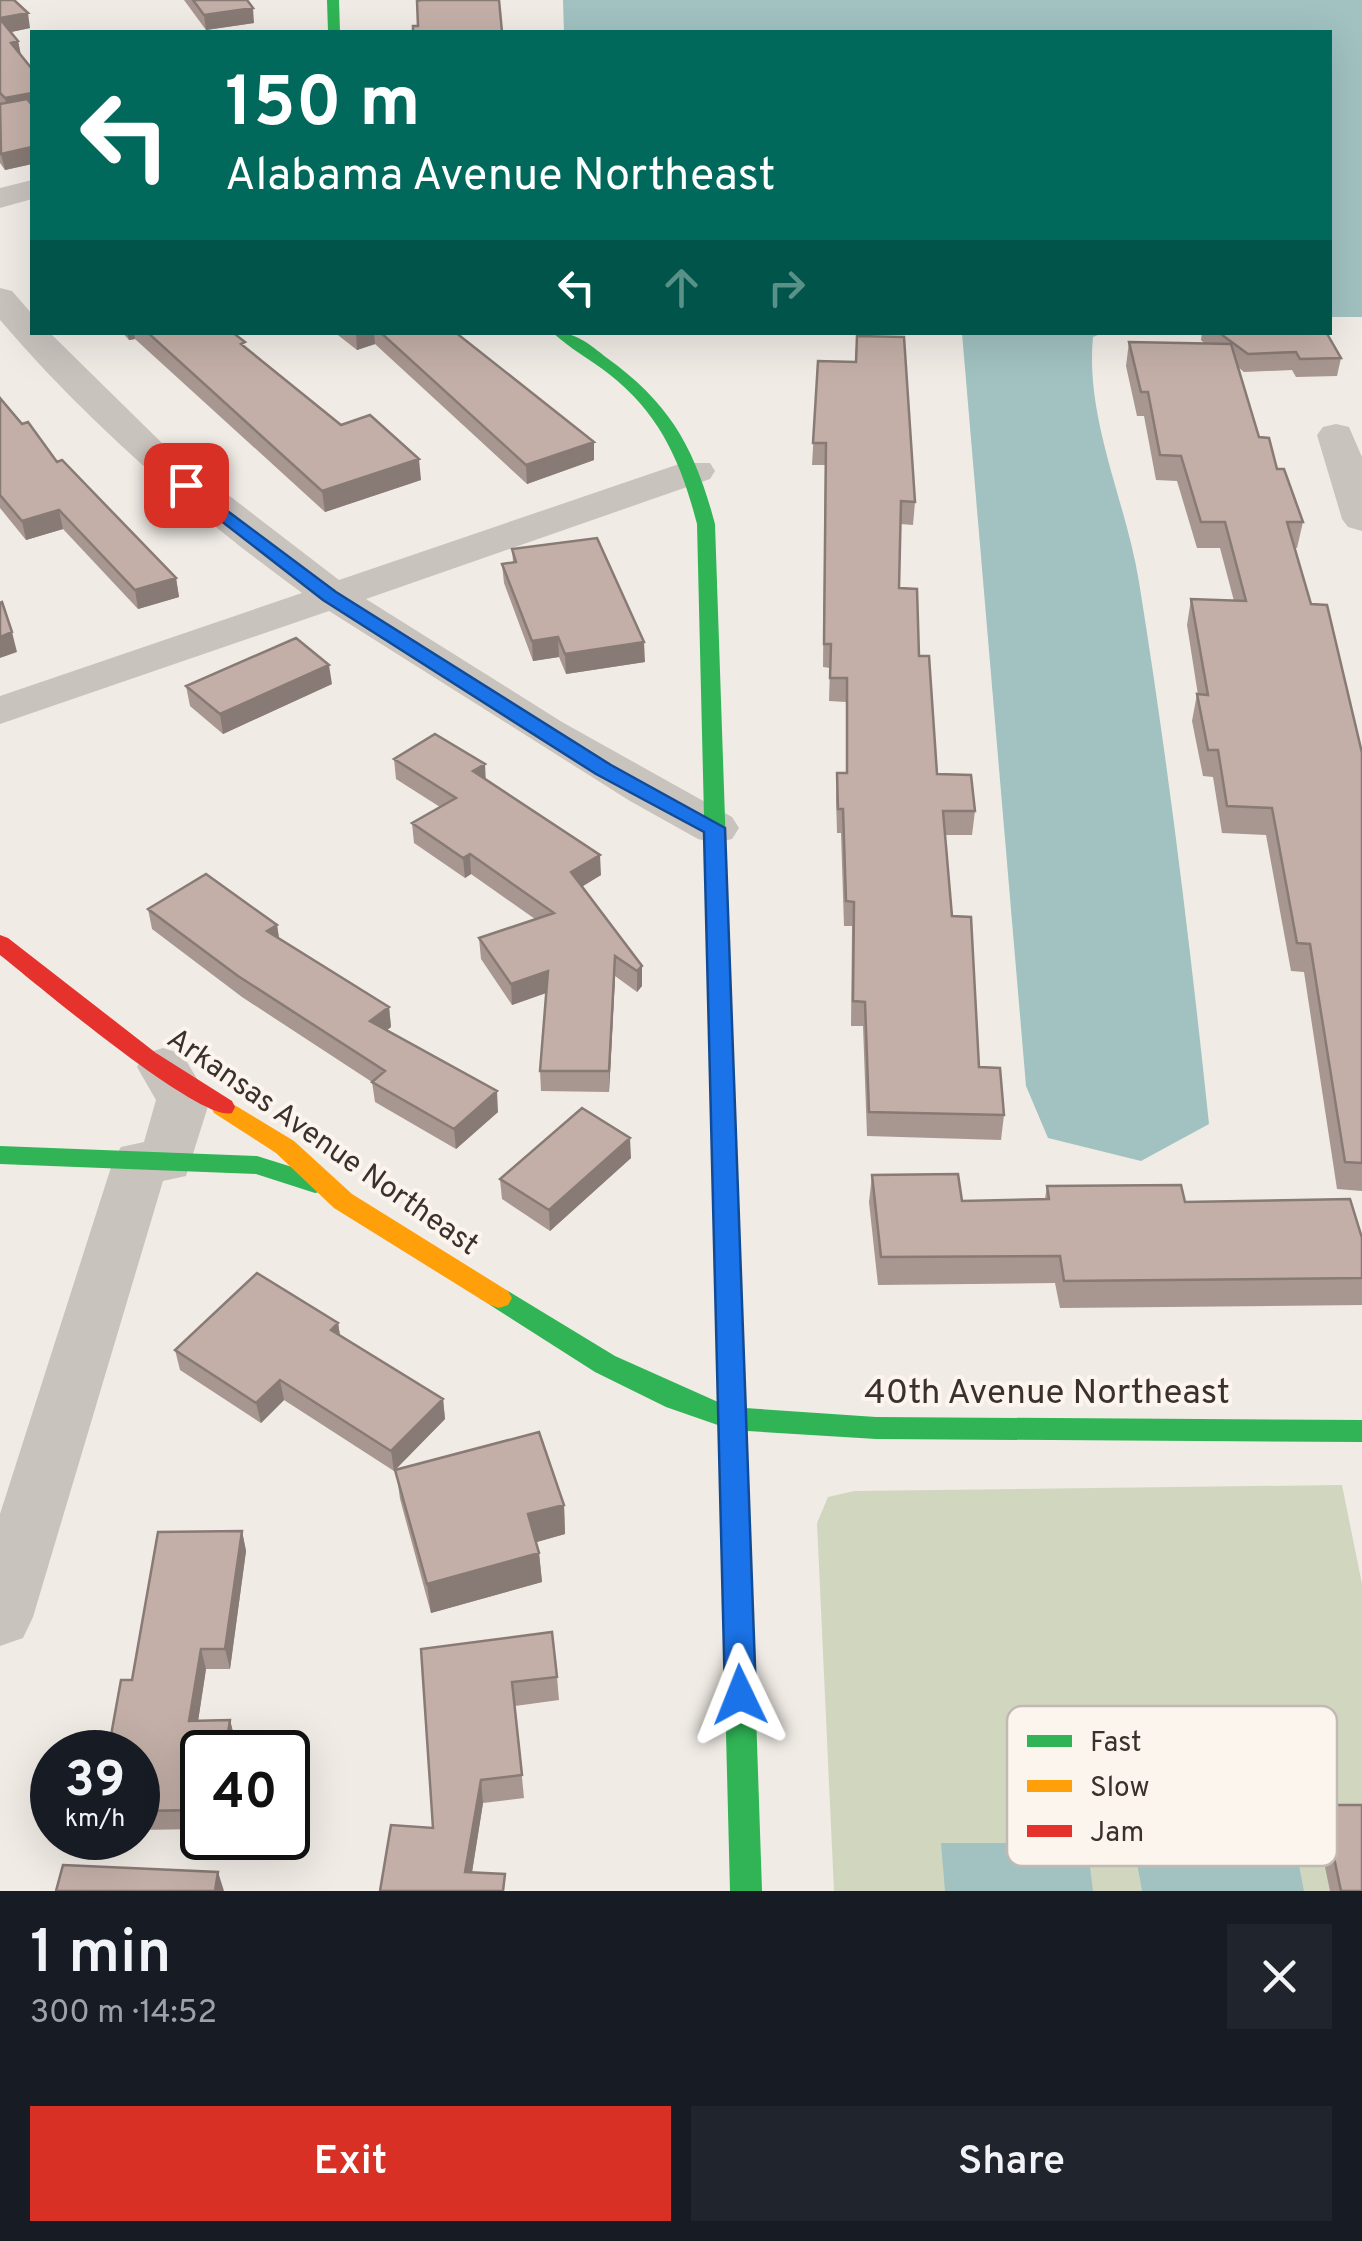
<!DOCTYPE html>
<meta charset="utf-8">
<style>
:root{--surface:#171b24;--page:#20242c;--text:#f1f3f6;--muted:#9ea1a6;--accent:#d93025}
body{margin:0;font-family:Overpass,sans-serif;background:var(--page);color:var(--text);height:100vh;display:flex;flex-direction:column;font-size:38px;white-space:nowrap}
*{box-sizing:border-box;margin:0}
p{font-size:32px;color:var(--muted)}
.icon{flex:none;width:55px;height:55px;fill:none;stroke:currentColor;stroke-width:2;stroke-linecap:round;stroke-linejoin:round}
.map{position:relative;height:1891px;overflow:hidden}
.drawer{display:flex;flex-direction:column;background:var(--surface);flex:1}
.drawer>*{flex:none}
.guide{position:absolute;left:30px;top:30px;width:1302px;height:305px;border-radius:0px;box-shadow:0 10px 40px #0002;background:#00695c;color:#fff;overflow:hidden}
.speed{position:absolute;left:30px;top:1730px;display:flex;gap:20px;font-size:50px;font-weight:700;text-align:center}
.speed>*{display:grid;place-content:center;width:130px;height:130px;border-radius:50%;background:var(--surface);box-shadow:0 10px 40px #0002;line-height:1}
.speed small{font-size:25px;font-weight:400}
.speed .limit{border:5px solid #111;border-radius:15px;background:#fff;color:#111}
.pin{position:absolute;display:grid;place-items:center;width:85px;height:85px;color:#fff;margin:-42px;border-radius:20px;box-shadow:0 5px 15px #0006}
.me{position:absolute;width:110px;margin:-55px;rotate:358deg;stroke-linejoin:round;filter:drop-shadow(0 0 8px #0008)}
.turn{display:flex;align-items:center;gap:35px;height:210px;padding:0 30px;font-size:45px}
.turn .icon{width:130px;height:130px;stroke-width:2.5}
.turn b{display:block;font-size:70px;line-height:85px}
.lanes{display:flex;align-items:center;height:95px;padding:0 30px;background:#0003;justify-content:center;gap:50px;direction:ltr}
.lanes .off{opacity:.35}
.round{display:grid;place-items:center;flex:none;width:105px;height:105px;border-radius:0px;background:var(--page)}
.summary{display:flex;align-items:center;justify-content:space-between;height:170px;padding:0 30px}
h1{font-size:60px;font-weight:600;line-height:75px}
.button{display:flex;gap:20px;margin-top:auto;padding:20px 30px}
.button a{flex:1;height:115px;border-radius:0px;background:var(--accent);color:#fff;font-size:40px;font-weight:600;line-height:115px;text-align:center}
.button a+a{background:var(--page);color:var(--text)}
.map>svg:first-child{display:block}
.green{fill:#d1d6bf}
.water{fill:#a1c2c1}
.lines{fill:none;stroke-linecap:round;stroke-linejoin:round}
.street{fill:#c9c3be;fill-rule:evenodd}
.fast{fill:#30b455;fill-rule:evenodd}
.slow{fill:#ff9f0a;fill-rule:evenodd}
.jam{fill:#e5322d;fill-rule:evenodd}
.wall{fill:#a89690}
.shaded-wall{fill:#887a75}
.building{fill:#c3afa7;stroke:#887a75;stroke-width:2.5}
.route{fill:#1a73e8;stroke:#114b97;stroke-width:2.5}
.labels{text-anchor:middle;dominant-baseline:central;stroke-width:8;stroke-linejoin:round;paint-order:stroke}
.street-label{font-size:30px;fill:#3b302b;stroke:#fbf5ee}
.near-street-label{font-size:35px;fill:#3b302b;stroke:#fbf5ee}
.key{fill:#fbf5ee;stroke:#c1bab4;stroke-width:2.5}
.key-label{font-size:28px;fill:#3b302b}
</style>
<div class="map">
<svg width="1362" height="1891" viewBox="0 0 1362 1891">
<rect width="100%" height="100%" fill="#f0ebe5"/>
<!-- green -->
<path class="green" d="M1342,1485L1362,1584V1891H834L817,1523L828,1497L854,1491Z"/>
<!-- water -->
<path class="water" d="M563,0H1362V317H1330V32H564Z
M962,333H1103L1093,337C1085,419 1126,501 1139,582C1168,762 1190,943 1209,1124L1141,1161L1048,1138L1026,1086Z
M941,1843H1087L1093,1891H945Z
M1297,1855L1304,1891H1142L1136,1857Z"/>
<g class="lines">
<!-- street -->
<path class="street" d="M32,180V199L0,208V188Z
M0,288L12,291L32,314V332H49L166,447L339,580L682,463H710L715,471L710,479L366,599L562,722L732,817L739,828L732,839L715,843L698,839L630,801L329,611L0,724V696L302,593C191,512 89,424 0,320Z
M1336,424L1349,427L1362,457V531L1348,527L1342,519L1317,435L1323,427Z
M163,1048L182,1054L210,1100L186,1176L163,1181L33,1617L23,1638L0,1646V1514L113,1161L121,1147L144,1142L156,1100L137,1067L144,1054Z"/>
<!-- fast -->
<path class="fast" d="M327,0H339L340,32H328Z
M552,332C576,332 589,344 607,358C671,404 695,449 715,524L745,1408L876,1417L1362,1420V1442L876,1439L732,1430L666,1407L595,1372L490,1305L486,1298L490,1291L499,1288L508,1291L615,1356L718,1402L697,524C681,462 660,414 609,374C591,360 569,348 552,332Z
M0,1146L257,1156L324,1177L328,1184L324,1191L315,1193L256,1174L0,1164Z
M739,1640L750,1644L754,1654L762,1891H730L724,1654L728,1644Z"/>
<!-- slow -->
<path class="slow" d="M223,1098L294,1141L352,1194L508,1291L512,1298L508,1305L499,1308L490,1305L334,1208L276,1153L214,1113L211,1107L214,1101Z"/>
<!-- jam -->
<path class="jam" d="M0,935L8,938L156,1053L232,1101L235,1107L232,1113C200,1123 33,981 0,955Z
M732,1408L742,1411L746,1419L754,1654L750,1664L739,1668L728,1664L724,1654L718,1419L722,1411Z"/>
</g>
<!-- wall -->
<path class="wall" d="M0,0L30,28L11,32L18,41L21,55L32,69V164L5,170L0,163Z
M184,0H247L254,23L206,30Z
M122,332H232L245,347L341,425L421,480L325,512L135,339L129,340Z
M334,332H455L594,442V460L527,484L375,344L357,350Z
M1202,332H1326L1341,358L1337,376L1296,377L1292,370L1244,372L1238,367L1259,437L1303,522L1297,548H1294L1311,604L1362,753V1191L1337,1189L1304,972L1291,971L1266,835L1222,833L1213,777L1203,776L1192,721L1197,694L1198,695L1187,625L1191,599L1234,601L1220,548H1197L1177,481L1156,480L1144,416H1137L1126,366L1129,342L1205,344L1201,340Z
M857,336L915,502L913,525L900,524L899,588L919,656L937,774L975,811L972,835H945L952,916L979,1067L1004,1115L1001,1140L867,1136L863,1026H851L852,926H844L841,833H837L836,797L837,773H846V702L829,701L830,668L823,667L825,465H812L818,361L855,362Z
M0,398L57,462L176,578L179,597L138,609L63,529L26,540L0,508Z
M512,549L645,662L566,674L559,657L533,661L504,583L502,564L513,562Z
M332,684L223,734L190,706L186,686Z
M394,759L486,779L601,875L582,886L642,966V986L637,992L615,976L609,1092L541,1091L540,1071L546,993L512,1005L481,959L479,938L535,919L471,874L465,878L414,843L412,823L440,807L396,779Z
M148,909L277,925L279,938L389,1007L391,1027L387,1030L498,1112L456,1149L375,1102L372,1082L242,997L152,929Z
M631,1158L550,1231L502,1199L500,1179Z
M872,1175L962,1201L1045,1199L1047,1186L1185,1202L1362,1238V1305L1060,1308L1055,1283L878,1285L869,1202Z
M338,1323L340,1335L443,1399L445,1419L396,1469L564,1505L565,1534L536,1542L539,1553L542,1582L431,1613L400,1499L396,1470L394,1471L284,1400L261,1423L180,1370L175,1350Z
M242,1531L246,1551L230,1669H206L198,1721L230,1720L235,1740L233,1752H202V1829L138,1830V1752L132,1680Z
M421,1649L557,1677L559,1700L515,1706L524,1798L483,1803L472,1872L380,1891L433,1828Z
M1323,1805L1362,1891H1330L1316,1824Z"/>
<!-- shaded-wall -->
<path class="shaded-wall" d="M253,8L254,23L206,30L204,15Z
M28,13L30,28L2,34L0,18Z
M18,41L21,56L11,43Z
M32,93V109L8,113L5,98Z
M32,147V164L5,170L1,154Z
M127,332H134L135,339L129,340Z
M374,332L375,344L357,350L356,333Z
M594,442V460L527,484L526,465Z
M419,459L421,480L325,512L322,491Z
M59,510L63,529L26,540L22,521Z
M176,578L179,597L138,609L135,590Z
M12,632L17,652L0,658V637Z
M558,637L559,657L533,661L532,641Z
M644,642L645,662L566,674L565,654Z
M329,665L332,684L223,734L220,714Z
M485,764L486,784L473,771Z
M470,854L471,874L465,878L463,858Z
M600,855L601,875L572,893L571,872Z
M277,925L280,945L267,931Z
M615,956V976L609,1092V1071Z
M642,966V986L637,992V971Z
M548,971L549,992L512,1005L511,984Z
M389,1007L391,1027L373,1041L370,1021Z
M497,1091L498,1112L456,1149L454,1129Z
M630,1138L631,1158L550,1231L549,1210Z
M338,1323L341,1343L331,1330Z
M280,1380L284,1400L261,1423L256,1403Z
M443,1399L445,1419L394,1471L391,1451Z
M564,1505L565,1534L530,1544L528,1514Z
M242,1531L246,1551L230,1669L225,1649Z
M539,1553L542,1582L431,1613L427,1584Z
M201,1649L206,1669L195,1741L189,1721Z
M230,1720L235,1740L233,1752H225Z
M481,1780L483,1803L469,1891L465,1872Z
M218,1872L224,1891H215Z"/>
<!-- building -->
<path class="building" d="M0,0H14L28,13L0,18Z
M193,0H247L253,8L204,15Z
M421,0H499L502,32H413V26H418L417,1Z
M0,19L18,41L11,43L32,69V93L5,98L0,93Z
M27,99L32,105V147L1,154L0,104Z
M147,332H232L245,342L241,344L341,425L370,415L419,459L322,491Z
M380,332H455L594,442L526,465Z
M1218,332H1326L1341,358L1300,359L1296,352L1248,354Z
M857,336L904,337L915,502L901,501L899,588L917,589L919,656H929L937,774L971,775L975,811H943L952,916L971,917L979,1067L1000,1068L1004,1115L869,1112L865,1002L853,1001L854,902L846,901L843,809H838L837,773H847V678H830L831,644H824L826,443H813L818,361L856,362Z
M1129,342L1231,344L1259,437L1269,438L1277,469H1284L1303,522H1287L1311,604L1327,605L1362,753V1163L1345,1162L1310,944L1297,943L1272,808L1227,806L1218,750H1208L1197,694L1208,695L1191,599L1246,601L1225,522H1201L1181,456L1160,455L1148,392H1141Z
M0,398L22,424L28,422L57,462L62,460L176,578L135,590L59,510L22,521L0,495Z
M597,538L644,642L565,654L558,637L532,641L502,564L516,562L512,549Z
M2,602L12,632L0,637V603Z
M296,638L329,665L220,714L186,686Z
M435,734L485,764L473,771L600,855L571,872L642,966L637,971L615,956L609,1071H540L548,971L511,984L479,938L554,913L470,854L463,858L412,823L456,798L394,759Z
M206,874L277,925L267,931L389,1007L370,1021L497,1091L454,1129L372,1082L385,1071L238,976L148,909Z
M582,1108L630,1138L549,1210L500,1179Z
M958,1174L962,1201L1049,1199L1047,1186L1181,1185L1185,1202L1350,1199L1362,1238V1278L1064,1281L1060,1256L881,1257L872,1175Z
M257,1273L338,1323L331,1330L443,1399L391,1451L280,1380L256,1403L175,1350Z
M539,1432L564,1505L528,1514L539,1553L427,1584L395,1470Z
M242,1531L225,1649H201L189,1721L230,1720L225,1752H202V1810L138,1811V1752H108L121,1680H132L158,1532Z
M552,1632L557,1677L512,1682L522,1775L481,1780L465,1872L505,1874L503,1891H380L391,1825L433,1828L421,1649Z
M1323,1805H1362V1891H1341Z
M63,1865L218,1872L215,1891H56Z"/>
<!-- route -->
<path class="route" d="M186,480L336,592L611,765L725,828L756,1695L751,1705L740,1709L729,1705L725,1695L704,832L596,774L323,600L180,489L177,485Z"/>
<g class="labels">
<!-- street labels -->
<g class="street-label">
<text transform="translate(322 1143) rotate(35)">Arkansas Avenue Northeast</text>
</g>
<!-- near-street labels -->
<g class="near-street-label">
<text x="1047" y="1394">40th Avenue Northeast</text>
</g>
</g>
<!-- legend -->
<rect x="1007" y="1706" width="330" height="160" rx="15" class="key"/>
<rect x="1027" y="1735" width="45" height="12" fill="#30b455"/>
<rect x="1027" y="1780" width="45" height="12" fill="#ff9f0a"/>
<rect x="1027" y="1825" width="45" height="12" fill="#e5322d"/>
<g class="key-label">
<text x="1090" y="1751">Fast</text>
<text x="1090" y="1796">Slow</text>
<text x="1090" y="1841">Jam</text>
</g>
</svg>
<div class="speed"><div>39<small>km/h</small></div><div class="limit">40</div></div>
<div class="pin" style="left:186px;top:485px;background:#d93025"><svg class="icon" aria-label="arrive" viewBox="0 0 24 24"><path d="M6 21V4h12l-3 4 3 4H6"/></svg></div>
<svg class="me" style="left:740px;top:1695px" viewBox="-20 -20 40 40"><path d="M0-17L14 15 0 8-14 15z" fill="#1a73e8" stroke="#fff" stroke-width="4"/></svg>
<div class="guide">
<div class="turn"><svg class="icon" aria-label="left" viewBox="0 0 24 24"><path d="M17 20v-9H6M10 6l-5 5 5 5"/></svg><div><b>150 m</b>Alabama Avenue Northeast</div></div>
<div class="lanes"><svg class="icon" aria-label="left" viewBox="0 0 24 24"><path d="M17 20v-9H6M10 6l-5 5 5 5"/></svg><svg class="icon off" aria-label="ahead" viewBox="0 0 24 24"><path d="M12 20V5M6 11l6-6 6 6"/></svg><svg class="icon off" aria-label="right" viewBox="0 0 24 24"><path d="M7 20v-9h11M14 6l5 5-5 5"/></svg></div>
</div>
</div>
<section class="drawer">
<div class="summary"><div><h1>1 min</h1><p>300 m · 14:52</p></div><a class="round"><svg class="icon" aria-label="close" viewBox="0 0 24 24"><path d="M6 6l12 12M18 6L6 18"/></svg></a></div>
<div class="button"><a>Exit</a><a>Share</a></div>
</section>
